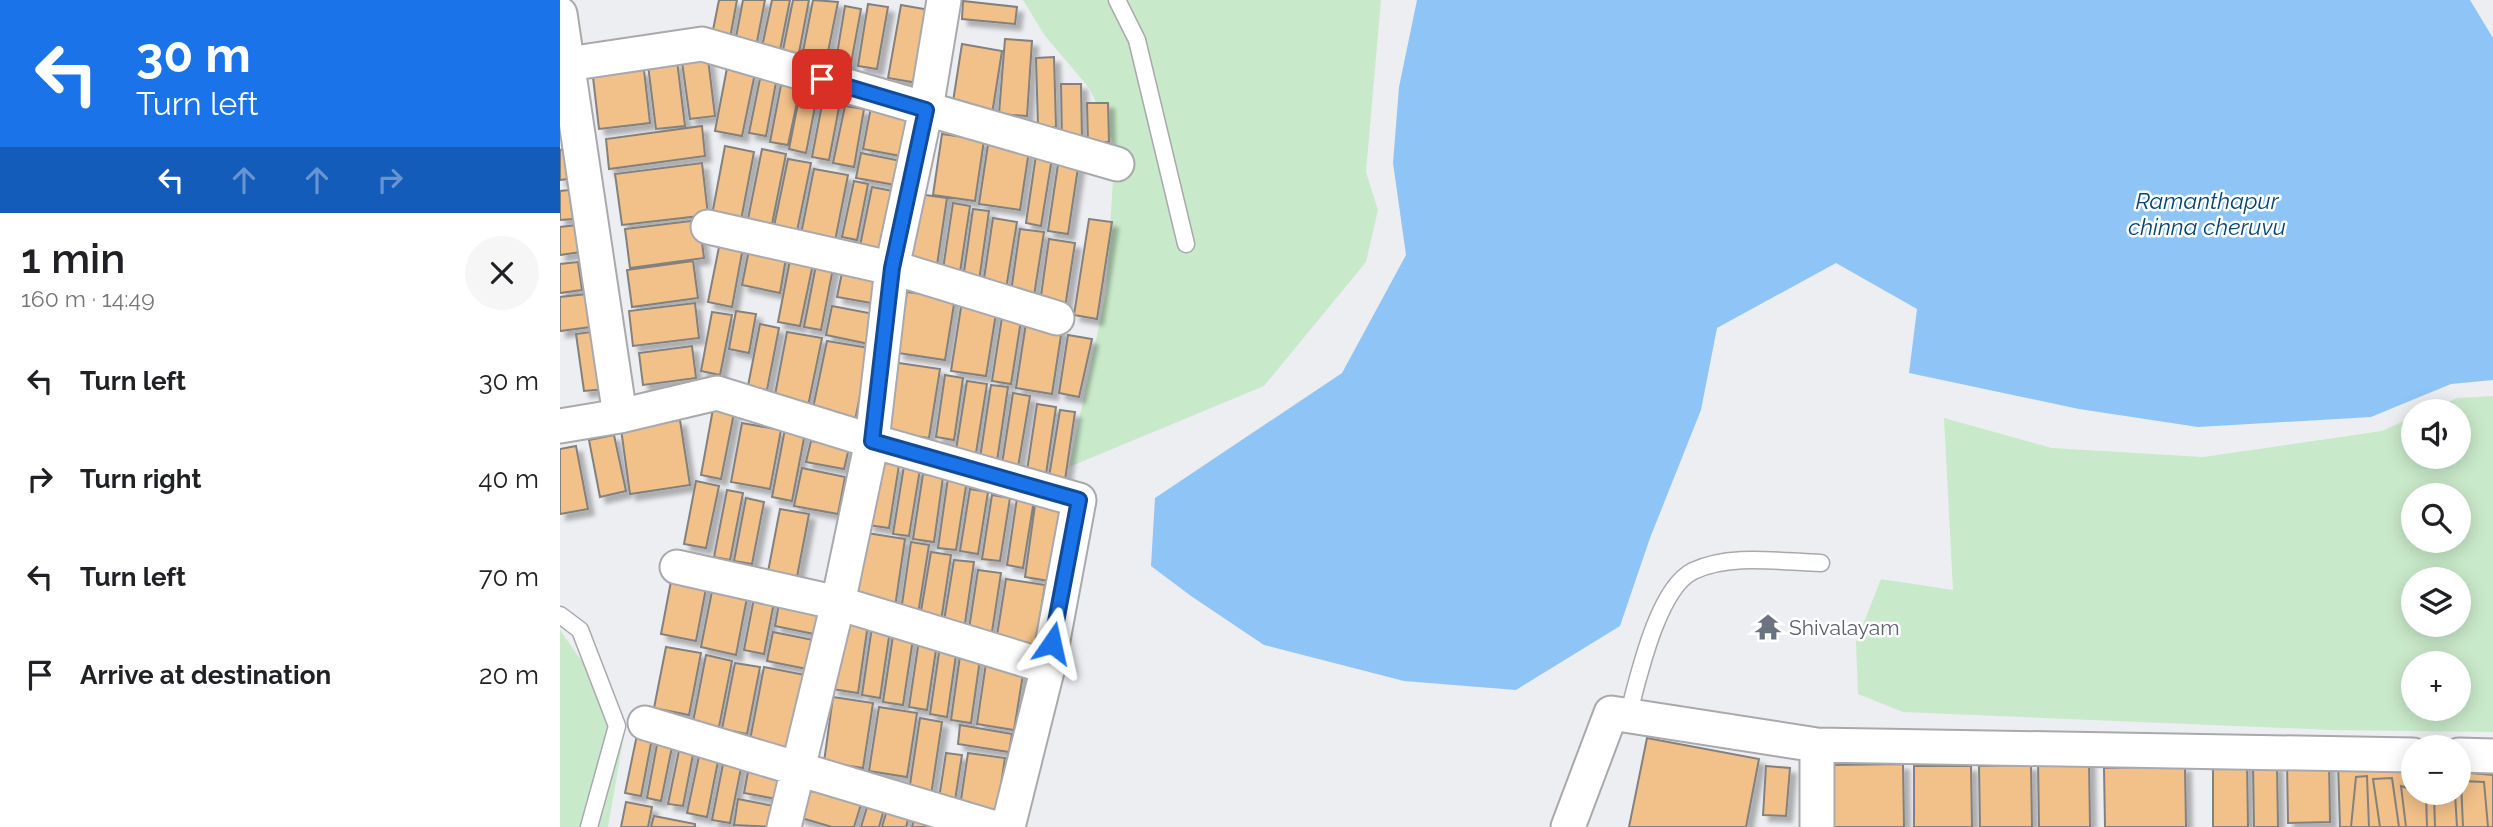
<!DOCTYPE html>
<meta charset="utf-8">
<style>
:root{--surface:#fff;--page:#f6f6f6;--text:#202124;--muted:#757577}
body{margin:0;font-family:Raleway,sans-serif;background:var(--page);color:var(--text);height:100vh;display:flex;flex-direction:column;font-size:26px;white-space:nowrap}
*{box-sizing:border-box;margin:0}
p{font-size:23px;color:var(--muted)}
.icon{flex:none;width:38px;height:38px;fill:none;stroke:currentColor;stroke-width:2;stroke-linecap:round;stroke-linejoin:round}
.map{position:relative;flex:1;overflow:hidden}
.side{display:flex;flex-direction:column;background:var(--surface);width:560px}
.side>*{flex:none}
.top-card{background:#1a73e8;color:#fff;overflow:hidden}
.buttons{position:absolute;left:1841px;top:399px;display:grid;gap:14px}
.buttons a{display:grid;place-items:center;width:70px;height:70px;border-radius:50%;background:var(--surface);box-shadow:0 4px 18px #0003;font-size:35px}
.pin{position:absolute;display:grid;place-items:center;width:60px;height:60px;color:#fff;margin:-30px;border-radius:14px;box-shadow:0 4px 10px #0006}
.me{position:absolute;width:77px;margin:-38px;rotate:11deg;stroke-linejoin:round;filter:drop-shadow(0 0 5px #0008)}
.turn{display:flex;align-items:center;gap:24px;height:147px;padding:0 21px;font-size:32px}
.turn .icon{width:91px;height:91px;stroke-width:2.5}
.turn b{display:block;font-size:49px;line-height:60px}
.lanes{display:flex;align-items:center;height:66px;padding:0 21px;background:#0003;justify-content:center;gap:35px;direction:ltr}
.lanes .off{opacity:.35}
.round{display:grid;place-items:center;flex:none;width:74px;height:74px;border-radius:37px;background:var(--page)}
.head{display:flex;align-items:center;justify-content:space-between;height:119px;padding:0 21px}
h1{font-size:42px;font-weight:600;line-height:52px}
ul{padding:0;list-style:none}
li{display:flex;align-items:center;gap:21px;height:98px;padding:0 21px}
li div{flex:1}
li b{display:block;font-size:26px}
li em{font-style:normal}
main{display:flex;flex:1;min-height:0}
.map>svg:first-child{display:block}
.green{fill:#c9eaca;fill-rule:evenodd}
.water{fill:#8fc5f6}
.building{fill:#f2c18a;stroke:#83817e;stroke-width:2;filter:url(#shadow)}
.lines{fill:none;stroke-linecap:round;stroke-linejoin:round}
.service-casing{stroke:#a9a9ad;stroke-width:19}
.minor-casing{stroke:#a9a9ad;stroke-width:37}
.service{stroke:#fff;stroke-width:16}
.minor{stroke:#fff;stroke-width:33}
.route-casing{stroke:#114b97;stroke-width:18}
.route{stroke:#1a73e8;stroke-width:12}
.labels{text-anchor:middle;dominant-baseline:central;stroke-width:5;stroke-linejoin:round;paint-order:stroke}
.worship-label{font-size:21px;fill:#5b616d;stroke:#fff;text-anchor:start}
.water-label{font-size:23px;font-style:italic;fill:#044471;stroke:#fff}
</style>
<main>
<section class="side">
<div class="top-card">
<div class="turn"><svg class="icon" aria-label="left" viewBox="0 0 24 24"><path d="M17 20v-9H6M10 6l-5 5 5 5"/></svg><div><b>30 m</b>Turn left</div></div>
<div class="lanes"><svg class="icon" aria-label="left" viewBox="0 0 24 24"><path d="M17 20v-9H6M10 6l-5 5 5 5"/></svg><svg class="icon off" aria-label="ahead" viewBox="0 0 24 24"><path d="M12 20V5M6 11l6-6 6 6"/></svg><svg class="icon off" aria-label="ahead" viewBox="0 0 24 24"><path d="M12 20V5M6 11l6-6 6 6"/></svg><svg class="icon off" aria-label="right" viewBox="0 0 24 24"><path d="M7 20v-9h11M14 6l5 5-5 5"/></svg></div>
</div>
<div class="head"><div><h1>1 min</h1><p>160 m · 14:49</p></div><a class="round"><svg class="icon" aria-label="close" viewBox="0 0 24 24"><path d="M6 6l12 12M18 6L6 18"/></svg></a></div>
<ul>
<li><svg class="icon" aria-label="left" viewBox="0 0 24 24"><path d="M17 20v-9H6M10 6l-5 5 5 5"/></svg><div><b>Turn left</b></div><em>30 m</em></li>
<li><svg class="icon" aria-label="right" viewBox="0 0 24 24"><path d="M7 20v-9h11M14 6l5 5-5 5"/></svg><div><b>Turn right</b></div><em>40 m</em></li>
<li><svg class="icon" aria-label="left" viewBox="0 0 24 24"><path d="M17 20v-9H6M10 6l-5 5 5 5"/></svg><div><b>Turn left</b></div><em>70 m</em></li>
<li><svg class="icon" aria-label="arrive" viewBox="0 0 24 24"><path d="M6 21V4h12l-3 4 3 4H6"/></svg><div><b>Arrive at destination</b></div><em>20 m</em></li>
</ul>
</section>
<div class="map">
<svg width="1933" height="827" viewBox="0 0 1933 827">
<defs>
<filter id="shadow"><feDropShadow dx="6" dy="6" stdDeviation="2" flood-color="#0004"/></filter>
</defs>
<rect width="100%" height="100%" fill="#edeef2"/>
<!-- green -->
<path class="green" d="M463,0H821L806,172L818,210L806,262L704,386L509,467L546,293L555,147L530,89L485,36Z
M1933,396V732L1771,730L1343,712L1298,694L1296,642L1321,579L1393,590L1384,418L1492,448L1643,457L1822,431L1853,417V457H1899V411H1867L1897,398ZM1853,495H1899V541H1853ZM1899,579V625H1853V579ZM1853,663H1899V709H1853Z
M0,630L66,724L48,827H0Z"/>
<!-- water -->
<path class="water" d="M857,0H1910L1933,38V380L1891,384L1811,417L1638,427L1519,409L1349,373L1357,309L1276,263L1157,328L1141,410L1090,538L1060,626L956,690L844,681L704,645L631,596L591,566L595,498L782,373L846,255L833,163L839,87Z"/>
<!-- building -->
<path class="building" d="M159,0H177L170,38L152,35Z
M183,0H205L195,52L174,48Z
M212,0H230L220,50L202,47Z
M233,0H249L238,58L222,55Z
M253,0L278,2L264,72L240,67Z
M403,1L457,7L455,24L402,19Z
M308,4L328,7L317,69L298,66Z
M341,5L370,10L358,83L328,78Z
M285,6L301,9L290,69L275,66Z
M445,39L472,41L467,116L439,114Z
M402,44L442,51L432,114L392,108Z
M494,57L496,127H478L476,58Z
M148,59L155,116L130,119L122,62Z
M117,61L125,126L96,129L88,65Z
M167,68L195,73L182,136L155,131Z
M84,70L90,123L39,129L33,77Z
M201,74L217,77L206,136L189,133Z
M501,84H521L522,140H502Z
M221,85L240,88L228,145L210,142Z
M241,88L258,91L246,153L229,149Z
M264,94L281,97L269,160L252,157Z
M527,103H548L549,142H528Z
M285,106L304,109L294,167L273,163Z
M311,107L354,116L346,157L303,149Z
M142,126L145,156L49,169L46,139Z
M382,134L424,140L415,201L373,195Z
M429,138L470,144L460,210L419,204Z
M165,146L194,152L181,220L152,215Z
M4,149L8,179L0,180V150Z
M202,149L226,154L212,224L188,219Z
M301,153L346,162L341,186L296,178Z
M476,155L492,158L481,226L466,223Z
M499,158L519,161L508,234L488,231Z
M228,159L251,163L236,236L213,231Z
M142,163L148,215L62,225L55,174Z
M254,169L288,175L275,241L241,234Z
M294,181L308,184L297,240L282,237Z
M312,187L338,192L326,251L300,246Z
M9,190L13,219L0,220V191Z
M358,194L387,198L377,265L348,261Z
M393,203L410,206L400,272L383,269Z
M413,209L429,211L419,281L403,279Z
M433,218L457,222L445,295L422,292Z
M529,219L552,222L537,319L514,315Z
M139,220L144,258L70,268L65,229Z
M17,225L21,252L0,255V227Z
M460,229L484,232L473,302L450,299Z
M161,237L184,242L172,307L148,302Z
M489,239L515,243L504,314L479,310Z
M190,245L227,252L220,293L182,285Z
M231,255L254,259L240,326L218,322Z
M257,260L274,263L261,330L244,327Z
M133,261L138,298L72,307L67,270Z
M18,262L22,290L0,293V264Z
M283,268L322,276L317,304L277,297Z
M347,292L395,298L385,360L338,353Z
M27,294L31,327L0,331V297Z
M402,301L437,307L426,376L391,371Z
M135,303L139,338L73,346L69,311Z
M272,306L314,314L309,344L266,335Z
M176,311L196,314L189,353L169,349Z
M443,311L462,314L451,384L432,381Z
M152,312L172,315L160,375L141,371Z
M466,323L502,329L492,394L456,388Z
M200,324L219,328L207,390L188,386Z
M39,331L46,389L24,391L16,334Z
M227,332L262,338L248,406L214,400Z
M508,335L532,339L519,397L499,393Z
M267,341L309,348L295,421L252,413Z
M132,346L136,378L83,385L79,353Z
M332,362L380,369L369,438L321,431Z
M385,375L403,378L394,440L376,437Z
M407,381L427,384L416,453L396,450Z
M431,385L448,387L437,461L420,458Z
M453,393L470,396L458,467L442,464Z
M477,404L496,407L486,474L467,471Z
M153,409L174,413L161,479L141,475Z
M500,410L515,412L505,480L489,477Z
M120,420L130,485L70,494L61,429Z
M182,423L221,430L210,489L171,482Z
M225,429L245,433L232,501L212,497Z
M54,435L66,491L40,497L29,440Z
M251,441L289,448L284,469L246,462Z
M16,446L28,509L0,514V449Z
M318,462L339,465L329,528L308,525Z
M344,466L360,469L349,536L333,534Z
M242,468L285,477L278,514L234,506Z
M363,474L383,477L374,542L353,539Z
M388,478L407,480L396,550L378,548Z
M136,481L159,486L146,548L124,544Z
M410,489L428,492L418,554L400,551Z
M167,490L183,493L170,560L154,557Z
M432,495L450,498L440,561L422,559Z
M186,498L204,502L192,564L174,561Z
M457,498L474,500L463,568L447,565Z
M475,505L500,509L489,581L465,577Z
M220,509L249,514L236,582L207,577Z
M307,533L345,539L335,607L297,601Z
M351,542L369,545L358,614L341,611Z
M371,552L391,555L381,621L360,617Z
M394,560L414,562L404,630L383,627Z
M418,570L441,573L430,645L407,642Z
M112,576L147,583L136,641L101,634Z
M446,579L485,585L475,648L436,642Z
M154,581L189,587L176,655L141,647Z
M195,593L215,597L204,654L184,650Z
M220,598L260,605L254,634L215,626Z
M282,620L308,624L298,693L272,689Z
M312,627L330,630L320,698L302,695Z
M334,629L354,632L343,705L323,702Z
M213,632L253,640L247,669L207,661Z
M359,640L377,643L367,710L349,707Z
M380,646L397,648L387,717L370,714Z
M106,647L141,653L129,715L94,708Z
M146,655L172,661L159,727L133,722Z
M400,656L420,659L411,723L391,720Z
M175,663L200,667L187,734L162,729Z
M426,663L464,668L454,730L417,724Z
M204,667L245,675L231,748L190,740Z
M273,697L313,703L303,768L264,762Z
M319,707L357,713L347,777L309,771Z
M360,718L382,722L370,802L348,798Z
M400,725L452,734L449,752L398,744Z
M78,730L93,733L81,796L65,793Z
M99,734L114,737L101,801L87,798Z
M1087,738L1199,759L1186,827H1069Z
M121,741L135,744L123,806L108,804Z
M141,747L160,751L147,817L127,813Z
M386,753L402,755L394,807L378,805Z
M408,753L445,758L436,818L399,813Z
M165,754L183,758L170,823L152,820Z
M1478,760H1529L1530,827H1479Z
M1687,760L1688,827H1653V761Z
M1769,760L1770,822L1728,823L1727,761Z
M190,761L223,767L217,799L184,793Z
M1778,763L1853,769V793H1899V772L1933,775V827H1780Z
M1343,764L1344,827H1274L1273,765Z
M1471,765L1472,827H1420L1419,766Z
M1693,765H1717L1718,827H1694Z
M1206,766L1230,768L1226,816L1203,815Z
M1354,766H1411L1412,827H1354Z
M1625,766L1626,827H1545L1544,768Z
M250,775L305,791L294,827H272L238,817Z
M1807,776L1809,827H1791L1796,777Z
M1832,778L1839,827H1820L1813,779Z
M1901,781L1924,782L1928,827H1903Z
M1841,786L1853,790V793H1866L1867,827H1846Z
M1874,793H1895L1897,827H1875Z
M178,799L219,807L215,827L174,825Z
M66,802L92,807L88,827H61Z
M308,804L324,809L319,827H301Z
M328,806L350,812L346,827H322Z
M94,816L135,824V827H91Z
M355,817L374,827H352Z"/>
<g class="lines">
<!-- service casing -->
<g class="service-casing">
<path id="service" d="M557,0L577,40L626,244
M0,615L20,630L57,726L29,827
M1068,716C1078,679 1097,589 1133,571C1170,553 1221,562 1261,563"/>
</g>
<!-- minor casing -->
<g class="minor-casing">
<path id="minor" d="M0,14L60,416
M8,64L142,44L557,164
M148,227L344,271L497,318
M0,426L60,416L157,393L312,441L519,500L488,667L448,827
M117,567L278,603L488,667
M85,723L432,827
M1899,755L1933,756
M224,827L278,603L312,441L332,268L366,109L384,0
M1008,827L1051,713L1257,745L1853,755
M1257,827V745"/>
</g>
<!-- service -->
<use href="#service" class="service"/>
<!-- minor -->
<use href="#minor" class="minor"/>
</g>
<g class="lines">
<!-- route casing -->
<g class="route-casing">
<path id="route" d="M262,79L366,110L332,268L312,441L519,500L492,643"/>
</g>
<!-- route -->
<use href="#route" class="route"/>
</g>
<!-- icons -->
<defs>
<g id="temple-bare" transform="scale(2.1)"><path d="M0-6L5-2H3V0L6.5 2.5H4V6H1.5V3h-3V6H-4V2.5H-6.5L-3 0V-2H-5Z" fill="#6b7280" stroke="#fff" stroke-width="2.5" paint-order="stroke"/></g>
</defs>
<g fill-rule="evenodd">
<use href="#temple-bare" x="1208" y="627"/>
</g>
<g class="labels">
<!-- worship labels -->
<g class="worship-label">
<text x="1229" y="627">Shivalayam</text>
</g>
<!-- water labels -->
<g class="water-label">
<text x="1647" y="200">Ramanthapur<tspan x="1647" dy="26">chinna cheruvu</tspan></text>
</g>
</g>
</svg>
<div class="buttons">
<a><svg class="icon" aria-label="sound" viewBox="0 0 24 24"><path d="M4 9h4l5-4v14l-5-4H4zM17 9q2 3 0 6"/></svg></a>
<a><svg class="icon" aria-label="search" viewBox="0 0 24 24"><circle cx="10" cy="10" r="6"/><path d="M15 15l6 6"/></svg></a>
<a><svg class="icon" aria-label="layers" viewBox="0 0 24 24"><path d="M12 4l9 5-9 5-9-5zM3 14l9 5 9-5"/></svg></a>
<a>+</a>
<a>−</a>
</div>
<div class="pin" style="left:262px;top:79px;background:#d93025"><svg class="icon" aria-label="arrive" viewBox="0 0 24 24"><path d="M6 21V4h12l-3 4 3 4H6"/></svg></div>
<svg class="me" style="left:492px;top:643px" viewBox="-20 -20 40 40"><path d="M0-17L14 15 0 8-14 15z" fill="#1a73e8" stroke="#fff" stroke-width="4"/></svg>
</div>
</main>
